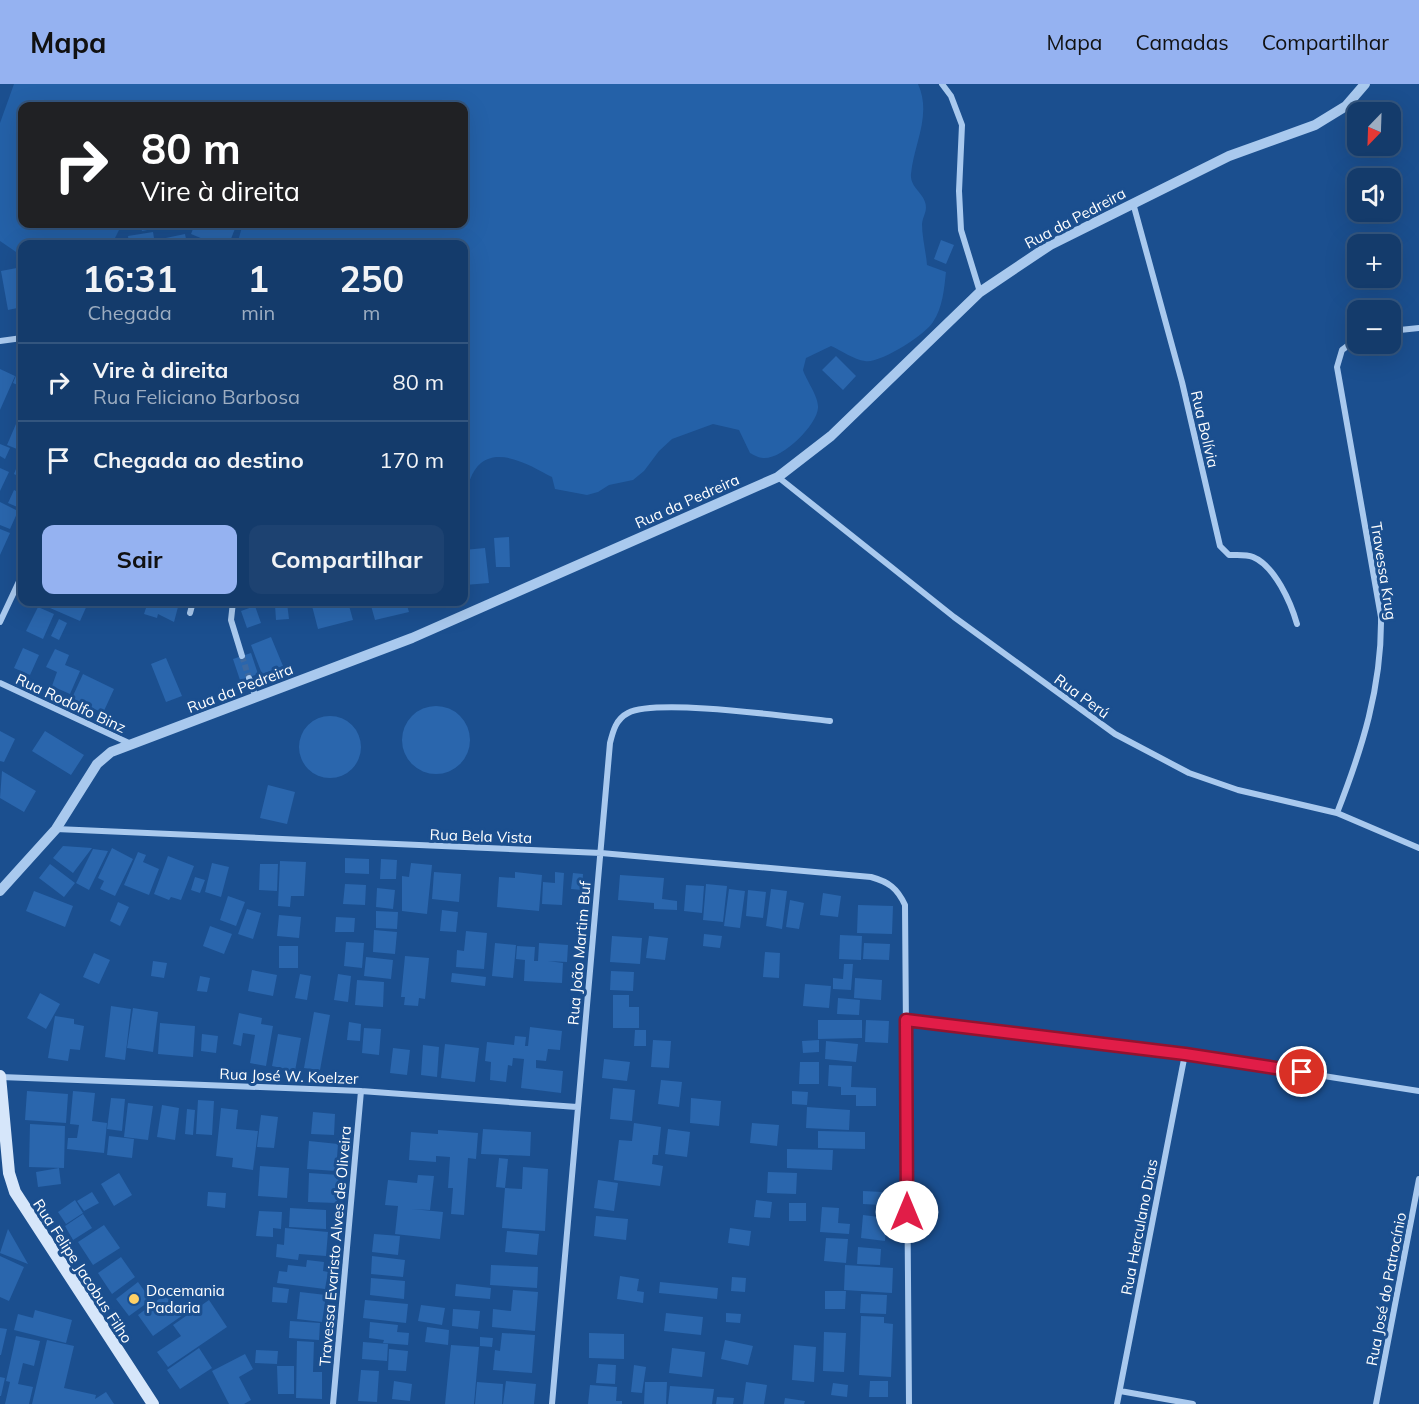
<!DOCTYPE html>
<html lang="pt">
<meta charset="utf-8">
<style>
:root{--surface:#143b6b;--page:#1d4271;--text:#f1f3f6;--muted:#9dadc1;--line:#33557e;--accent:#95b2f1}
body{margin:0;font-family:Mulish,sans-serif;background:var(--page);color:var(--text);height:100vh;display:flex;flex-direction:column;font-size:22px;white-space:nowrap}
*{box-sizing:border-box;margin:0}
p{font-size:20px;color:var(--muted)}
.icon{flex:none;width:33px;height:33px;fill:none;stroke:currentColor;stroke-width:2;stroke-linecap:round;stroke-linejoin:round}
.map{position:relative;flex:1;overflow:hidden}
.side{position:absolute;left:18px;top:156px;width:450px;height:366px;display:flex;flex-direction:column;background:var(--surface);border-radius:12px;box-shadow:0 6px 24px #0002,0 0 0 2px var(--line)}
.side>*{flex:none}
.guide{position:absolute;left:18px;top:18px;width:450px;height:126px;border-radius:12px;box-shadow:0 6px 24px #0002,0 0 0 2px var(--line);background:#202124;color:#fff;overflow:hidden}
.needle{width:39px;rotate:203deg}
.controls{position:absolute;left:1347px;top:18px;display:grid;gap:12px}
.controls a{display:grid;place-items:center;width:54px;height:54px;border-radius:12px;background:var(--surface);box-shadow:0 6px 24px #0002,0 0 0 2px var(--line);font-size:30px}
.pin{position:absolute;display:grid;place-items:center;width:51px;height:51px;color:#fff;margin:-26px;border:3px solid #fff;border-radius:50%;box-shadow:0 2px 6px #0007}
.me{position:absolute;width:66px;margin:-33px;rotate:0deg;stroke-linejoin:round;filter:drop-shadow(0 0 4px #0008)}
.turn{display:flex;align-items:center;gap:21px;height:126px;padding:0 24px;font-size:27px}
.turn .icon{width:78px;height:78px;stroke-width:2.5}
.turn b{display:block;font-size:42px;line-height:51px}
.eta{display:flex;justify-content:space-evenly;align-items:center;height:102px;text-align:center}
.eta b{font-size:36px;font-weight:700;line-height:42px}
.button{display:flex;gap:12px;margin-top:auto;padding:12px 24px}
.button a{flex:1;height:69px;border-radius:12px;background:var(--accent);color:#111;font-size:24px;font-weight:700;line-height:69px;text-align:center}
.button a+a{background:var(--page);color:var(--text)}
ul{padding:0;list-style:none}
li{display:flex;align-items:center;gap:18px;height:78px;padding:0 24px;border-top:2px solid var(--line)}
li div{flex:1}
li b{display:block;font-size:22px}
li em{font-style:normal}
header{display:flex;align-items:center;gap:36px;box-sizing:border-box;height:84px;padding:0 30px;background:var(--accent);color:#111}
header strong{font-size:28px}
nav{display:flex;gap:33px;margin-inline-start:auto;font-size:21px}
.map>svg:first-child{display:block}
.green{fill:#2461a8}
.building{fill:#2a66ad}
.lines{fill:none;stroke-linecap:round;stroke-linejoin:round}
.minor-tunnel{stroke:#3d69a0;stroke-width:6;stroke-dasharray:6 3;stroke-linecap:butt}
.minor{stroke:#a9c9ee;stroke-width:6}
.tertiary{stroke:#a9c9ee;stroke-width:10}
.secondary{stroke:#d6e6fa;stroke-width:12}
.route-casing{stroke:#92132f;stroke-width:15}
.route{stroke:#e11d48;stroke-width:10}
.poi-dot{fill:#ffd166;stroke:#1b4f8f;stroke-width:2}
.labels{text-anchor:middle;dominant-baseline:central;stroke-width:6;stroke-linejoin:round;paint-order:stroke}
.street-label{font-size:15px;fill:#fff;stroke:#1b4f8f}
.poi-label{font-size:15px;fill:#fff;stroke:#1b4f8f;text-anchor:start}
</style>
<header>
<strong>Mapa</strong>
<nav><a>Mapa</a><a>Camadas</a><a>Compartilhar</a></nav>
</header>
<div class="map">
<svg width="1419" height="1320" viewBox="0 0 1419 1320">
<rect width="100%" height="100%" fill="#1b4f8f"/>
<!-- green -->
<path class="green" d="M14,0H918C932,31 914,59 911,90C910,103 922,108 925,118C928,127 923,131 922,140C922,153 926,168 927,181L946,188C944,205 943,223 933,238C926,250 880,280 865,277C854,276 841,266 831,262L806,274L803,286C806,296 819,313 818,324C817,341 782,376 763,374C759,374 754,371 750,369L739,346L713,340L672,355L659,367L644,387L633,396L609,401L598,408L587,411L555,405L552,393C533,383 501,363 481,379C471,387 468,402 464,413V160H237L243,140H464V22H22V140H122L112,160H22V172L0,157V39Z"/>
<!-- building -->
<path class="building" d="M140,140H157L158,144L142,147Z
M195,140H229L236,142L229,160H201L203,155L191,150Z
M153,148L155,160H129L128,152Z
M185,150L187,160H162L161,155Z
M941,156L954,161L946,180L934,175Z
M22,183V223L8,226L1,187Z
M836,272L856,292L843,306L822,286Z
M22,277V315L16,312L20,302L13,299Z
M0,285L15,292L0,326Z
M16,340L22,343V367L7,361Z
M0,360L10,364L5,375L0,372Z
M22,370V394L14,390Z
M0,384L9,388L0,407Z
M14,406L22,410V425L8,419Z
M0,418L18,427L10,445L0,441Z
M0,445L10,449L0,471Z
M509,453L510,483H496L494,454Z
M485,464L489,499L465,501L464,466Z
M53,518H84L88,519L80,537L50,524Z
M148,518H173L172,522L178,523L174,538L158,530L157,534L144,530Z
M311,518H348L353,536L318,545Z
M370,518H406L409,528L375,536Z
M287,519L289,535L276,536L275,521Z
M255,522L261,539L247,544L241,527Z
M38,523L54,530L43,555L26,547Z
M59,535L67,539L59,556L51,552Z
M271,553L283,582L262,590L251,561Z
M23,564L39,571L30,591L14,584Z
M55,565L69,571L65,581L80,587L70,610L52,602L57,588L46,583Z
M251,569L258,590L240,596L233,575Z
M166,574L182,612L166,618L151,580Z
M83,590L114,605L103,629L72,614Z
M402 656a34 34 0 1 1 68 0a34 34 0 1 1-68 0Z
M299 663a31 31 0 1 1 62 0a31 31 0 1 1-62 0Z
M0,647L15,655L4,678L0,677Z
M45,647L84,671L71,691L32,667Z
M2,687L36,707L24,728L0,714Z
M268,701L295,708L287,740L260,734Z
M63,762L92,764L73,789L53,774Z
M112,764L133,775L115,812L100,805L104,797L98,794Z
M93,765L108,767L89,806L76,799Z
M138,768L146,771L143,778L159,785L149,811L124,801Z
M168,772L194,782L181,816L171,813L169,816L154,810Z
M345,774L369,775V790L345,789Z
M381,775L397,776L396,795H380Z
M280,777L306,778L304,812H291L290,823L278,822Z
M212,779L229,783L221,813L205,808Z
M411,779L432,781L427,830L402,827V792L409,793Z
M50,780L75,799L64,813L39,794Z
M260,780H278L277,807L259,806Z
M434,788L461,790L459,818L432,815Z
M515,788L542,791L539,827L497,823L499,793L515,794Z
M555,788L564,789L562,821L542,820L543,798L555,799Z
M573,789L583,790L582,806L571,805Z
M620,791L664,794L662,815L677,817V826L654,825V819L618,816Z
M195,793L205,796L200,809L191,806Z
M345,800L366,801L365,821L343,820Z
M706,800L727,802L723,838L703,836Z
M686,801L704,802L702,829L684,827Z
M377,804L395,806L393,825L376,823Z
M729,805L745,807L740,844L724,842Z
M771,805L787,807L782,845L766,842Z
M748,806L766,808L763,834L746,832Z
M34,807L73,822L65,843L26,827Z
M823,809L841,812L838,833L820,831Z
M228,812L245,818L236,842L220,836Z
M790,816L804,819L799,845L786,843Z
M118,818L129,823L120,842L110,837Z
M858,821L893,822L892,850L857,849Z
M247,825L261,829L253,855L238,850Z
M442,826L458,828L456,848L440,847Z
M376,827L398,828L397,845L376,844Z
M279,831L301,833L299,854L277,852Z
M336,833L355,834L354,848H335Z
M210,842L232,850L224,870L203,862Z
M374,846L397,848L395,870L373,868Z
M466,847L487,849L484,885L456,883L457,866L464,867Z
M704,850L722,852L720,864L703,862Z
M840,851L862,852L861,876L839,875Z
M612,852L642,854L640,880L610,878Z
M649,852L668,854L665,876L646,874Z
M346,858L364,859L362,884L344,882Z
M495,859L516,861L513,894L492,892Z
M539,859L568,861L567,878L548,877L563,879L562,899L524,897L525,876L516,875L517,862L535,863L534,877H538Z
M864,859L890,860L889,876L863,875Z
M279,862H298V884H279Z
M765,868L780,869L779,894L763,893Z
M94,869L110,876L99,900L83,893Z
M405,872L429,874L425,915L419,914L418,922L404,921L405,913H401Z
M366,873L393,876L391,895L364,892Z
M153,877L167,879L164,894L151,892Z
M844,880H853L851,906L833,905V894L843,895Z
M252,886L277,891L273,912L248,907Z
M611,887L634,888L633,907L610,906Z
M452,889L486,893L485,902L451,898Z
M300,890L311,892L307,916L295,914Z
M338,890L351,892L348,918L334,916Z
M200,892L210,894L207,908L197,907Z
M855,894L882,896L881,916L854,914Z
M357,896L384,898L383,923L355,921Z
M805,900L831,902L829,924L803,922Z
M40,909L60,920L46,945L27,934Z
M613,911H629V923H639V944H613Z
M838,914L860,916L859,931L837,930Z
M111,922L131,925L125,976L105,973Z
M133,924L158,928L153,968L127,964Z
M314,928L330,931L320,986L304,984Z
M239,929L262,934L261,940L273,942L266,982L250,979L255,951L243,949L241,962L233,960Z
M55,932L74,935V940L84,942L80,966L70,965L68,977L48,974Z
M818,936H862V954L818,955Z
M866,936L889,937L888,959L865,958Z
M349,938L361,940L360,957L347,956Z
M160,939L195,942L193,973L158,970Z
M530,943L562,947L560,966L548,965L546,977L536,976V984L563,987L561,1009L521,1004L524,975L513,974L512,982L508,981L506,998L490,996L491,978L485,977L487,958L514,961L515,952L526,953L525,962H528Z
M364,944L381,945L379,971L362,969Z
M635,946H646V962H634Z
M202,950L218,952L216,969L201,967Z
M278,950L301,954L295,987L272,982Z
M653,956L671,957L669,984L651,983Z
M819,956V968L803,969L802,957Z
M826,957L858,960L856,978L825,975Z
M445,960L479,964L475,998L441,994Z
M423,961L439,963L437,993L421,991Z
M393,964L410,966L407,991L390,989Z
M604,975L630,978L627,997L602,994Z
M800,978H819V1000H799Z
M829,981L852,982L851,1003L876,1004V1022H856V1011H841V1003L828,1002Z
M661,996L682,998L679,1023L658,1020Z
M613,1004L635,1006L632,1037L610,1035Z
M27,1007L68,1010L66,1039L25,1036Z
M73,1007L95,1009L92,1037L107,1039L104,1069L67,1065L68,1054H77L79,1041L70,1040Z
M792,1007L808,1008L807,1021L792,1020Z
M111,1014L125,1015L122,1047L107,1045Z
M691,1014L721,1017L719,1042L690,1039Z
M198,1016L214,1017L212,1051L196,1050Z
M128,1019L153,1022L148,1056L124,1053Z
M162,1021L179,1024L175,1056L157,1053Z
M807,1023L850,1026L849,1046L806,1044Z
M221,1024L238,1026L236,1045L258,1047L253,1086L232,1083L233,1074L216,1072Z
M187,1025L195,1026L193,1051L185,1050Z
M313,1028L335,1030L334,1051L311,1050Z
M261,1031L278,1033L274,1064L257,1063Z
M634,1039L661,1043L658,1071H653L652,1080L663,1082L660,1102L614,1096L619,1056L632,1057Z
M752,1039L779,1041L777,1062L750,1059Z
M30,1040L65,1042L64,1084L29,1083Z
M483,1045L531,1048L530,1072L481,1070Z
M668,1045L690,1048L687,1073L665,1070Z
M438,1046L478,1049L476,1075L468,1074L464,1131L451,1130L453,1104H448L450,1073L436,1072V1078L409,1076L411,1048L438,1050Z
M818,1047L865,1048V1065L818,1064Z
M109,1052L134,1055L132,1074L107,1071Z
M309,1057L338,1060L336,1087L307,1085Z
M787,1065L833,1066L832,1086L787,1084Z
M499,1074L508,1075L505,1104L496,1103Z
M260,1082L289,1084L287,1114L258,1112Z
M523,1083L548,1085L545,1147L502,1144L505,1104L522,1105Z
M59,1084L61,1100L38,1103L36,1088Z
M768,1088L797,1089L796,1110L767,1109Z
M119,1089L132,1111L114,1122L101,1100Z
M309,1089L339,1091L337,1119L308,1118Z
M418,1091L434,1092L430,1126L412,1125L443,1128L440,1155L395,1150L398,1122L385,1121L388,1096L417,1099Z
M598,1096L618,1099L614,1127L594,1124Z
M863,1107L882,1108L881,1121L863,1120Z
M92,1108L99,1119L84,1127L77,1117Z
M208,1108L226,1109L225,1124L207,1122Z
M75,1116L83,1129L66,1140L58,1128Z
M756,1116L772,1118L770,1134L754,1133Z
M789,1119H806V1137H789Z
M822,1123L839,1124L838,1139L850,1140L849,1150L820,1148Z
M290,1124L326,1126V1145L289,1143Z
M259,1127L282,1128L281,1145L273,1144V1153L256,1152Z
M83,1130L92,1144L73,1156L65,1142Z
M863,1131L887,1134L885,1157L861,1154Z
M596,1132L628,1135L626,1156L594,1152Z
M104,1141L120,1164L93,1181L78,1158Z
M285,1144L328,1148L326,1172L299,1170L298,1176L276,1173L277,1160L284,1161Z
M730,1144L751,1147L749,1162L728,1159Z
M8,1145L28,1180L0,1169Z
M507,1147L539,1150L537,1171L505,1168Z
M374,1150L400,1152L398,1171L372,1168Z
M826,1154L848,1155L846,1179L824,1177Z
M858,1163L881,1165L880,1181L857,1180Z
M0,1172L24,1183L9,1217L0,1213Z
M372,1172L405,1176L403,1193L371,1190Z
M121,1173L135,1193L112,1210L98,1189Z
M307,1176L324,1178L323,1187L328,1188L325,1205L277,1199L279,1187L287,1188L288,1181L306,1183Z
M491,1181L538,1183L537,1204L490,1201Z
M845,1181L893,1184L892,1209L844,1206Z
M620,1192L639,1195L637,1207L644,1208L643,1219L617,1215Z
M732,1193L746,1194L745,1208L731,1207Z
M371,1194L405,1197L404,1215L370,1211Z
M138,1198L151,1216L129,1232L116,1215Z
M660,1198L718,1204L717,1215L659,1209Z
M456,1200L491,1204L490,1215L455,1212Z
M273,1203L289,1205L287,1219L272,1218Z
M513,1206L538,1208L535,1247L492,1243L493,1225L511,1227Z
M825,1207H846L845,1225H825Z
M300,1208L326,1211L322,1238L297,1235Z
M167,1209L183,1231L153,1252L138,1231Z
M861,1210L887,1211L886,1230L860,1229Z
M209,1216L227,1243L168,1283L157,1268L181,1252L173,1241Z
M365,1216L408,1220L406,1239L363,1234Z
M421,1221L445,1224L442,1241L418,1237Z
M453,1225L480,1227L478,1245L452,1242Z
M35,1226L72,1236L66,1259L14,1246L18,1230L33,1234Z
M666,1229L703,1233L701,1251L664,1247Z
M726,1229L741,1230L740,1239L726,1238Z
M861,1232L884,1233V1239L893,1240L891,1293L859,1291Z
M290,1237L320,1239L319,1256L289,1254Z
M370,1238L398,1241L397,1248L409,1249L408,1261L383,1259L384,1256L369,1254Z
M427,1243L449,1246L448,1261L425,1258Z
M0,1244L7,1245L1,1271H0Z
M824,1248L846,1249L844,1288L823,1287Z
M502,1249L535,1251L532,1289L493,1286L495,1266L500,1267Z
M589,1249L624,1250V1275L589,1274Z
M16,1252L40,1257L34,1282L23,1279L18,1300L33,1303L29,1320H5L10,1298L6,1297Z
M480,1253L493,1254L492,1263L480,1262Z
M47,1256L74,1262L64,1304L96,1311L95,1315L106,1308L114,1320H32Z
M725,1256L753,1262L748,1281L721,1275Z
M297,1257L314,1258L313,1288H322V1315L296,1314Z
M363,1258L388,1260L387,1277L362,1275Z
M451,1261L479,1263L474,1320H445Z
M794,1261L816,1263L814,1298L792,1296Z
M199,1264L212,1284L180,1305L167,1286Z
M672,1264L705,1268L702,1293L669,1289Z
M389,1265L408,1267L406,1287L388,1286Z
M256,1266L278,1267L277,1280L255,1279Z
M245,1270L253,1285L239,1293L251,1316L244,1320H229L212,1287Z
M598,1280L616,1281L615,1300L596,1299Z
M634,1281L646,1283L642,1309L631,1308Z
M277,1282H294V1310H278Z
M361,1286L379,1287L377,1318L358,1317Z
M0,1293L5,1294L1,1312H0Z
M394,1297L412,1300L410,1317L392,1315Z
M506,1297L536,1300L534,1320H503Z
M870,1297H888V1313H869Z
M477,1298L503,1300L502,1320H475Z
M645,1298H667L666,1320H644Z
M746,1298L767,1301L764,1320H743Z
M833,1299L848,1301L847,1313L831,1311Z
M590,1301L617,1303L616,1317H622V1320H588Z
M670,1302L714,1305L712,1320H668Z
M717,1313L734,1314L733,1320H716Z
M785,1314L805,1317L804,1320H784Z"/>
<g class="lines">
<!-- minor-tunnel -->
<path class="minor-tunnel" d="M242,572L249,594"/>
<!-- minor -->
<path class="minor" d="M942,0L951,12L962,41L959,107L961,146L980,208
M1133,119L1182,298L1220,462L1229,471C1237,471 1246,470 1253,473C1275,482 1291,519 1297,540
M1390,247L1419,244
M0,257L22,254
M778,393L954,533L1115,650L1189,689L1238,706L1337,729L1419,764
M233,518L231,536L242,572
M190,529L193,518
M0,538L22,491
M249,594L256,614
M0,599L131,660
M1337,729C1362,665 1382,603 1381,533L1337,283L1342,266L1358,254
M56,745L601,769L871,793C889,798 897,804 905,821L909,1320
M906,936L1185,970L1419,1007
M1,993L361,1007L577,1023
M1120,1307L1193,1320
M333,1320L361,1007
M552,1320L610,659C613,647 616,635 628,629C657,614 790,633 830,637
M1117,1320L1185,970
M1376,1320L1419,1095"/>
<!-- tertiary -->
<path class="tertiary" d="M0,807L56,745L97,680L111,668L412,554L778,393L831,352L980,208L1050,161L1229,72L1315,41L1346,22L1365,0"/>
<!-- secondary -->
<path class="secondary" d="M0,992L9,1089L15,1108L153,1320"/>
</g>
<g class="lines">
<!-- route casing -->
<g class="route-casing">
<path id="route" d="M907,1128L906,936L1185,970L1302,988"/>
</g>
<!-- route -->
<use href="#route" class="route"/>
</g>
<!-- markers -->
<circle class="poi-dot" cx="134" cy="1215" r="6"/>
<g class="labels">
<!-- street labels -->
<g class="street-label">
<text transform="translate(1075 134) rotate(-28)">Rua da Pedreira</text>
<text transform="translate(1205 345) rotate(77)">Rua Bolívia</text>
<text transform="translate(687 417) rotate(-24)">Rua da Pedreira</text>
<text transform="translate(1384 487) rotate(81)">Travessa Krug</text>
<text transform="translate(240 604) rotate(-21)">Rua da Pedreira</text>
<text transform="translate(1082 612) rotate(36)">Rua Perú</text>
<text transform="translate(71 619) rotate(25)">Rua Rodolfo Binz</text>
<text transform="translate(481 752) rotate(2)">Rua Bela Vista</text>
<text transform="translate(579 869) rotate(-85)">Rua João Martim Buf</text>
<text transform="translate(289 992) rotate(2)">Rua José W. Koelzer</text>
<text transform="translate(1139 1143) rotate(-79)">Rua Herculano Dias</text>
<text transform="translate(335 1162) rotate(-85)">Travessa Evaristo Alves de Oliveira</text>
<text transform="translate(83 1187) rotate(57)">Rua Felipe Jacobus Filho</text>
<text transform="translate(1386 1205) rotate(-79)">Rua José do Patrocínio</text>
</g>
<!-- poi labels -->
<g class="poi-label">
<text x="146" y="1206">Docemania<tspan x="146" dy="17">Padaria</tspan></text>
</g>
</g>
</svg>
<div class="controls">
<a><svg class="needle" viewBox="-14 -14 28 28"><path d="M0-13l5 13h-10z" fill="#e53935"/><path d="M0 13l5-13h-10z" fill="#9dadc1"/></svg></a>
<a><svg class="icon" aria-label="sound" viewBox="0 0 24 24"><path d="M4 9h4l5-4v14l-5-4H4zM17 9q2 3 0 6"/></svg></a>
<a>+</a>
<a>−</a>
</div>
<div class="pin" style="left:1302px;top:988px;background:#d93025"><svg class="icon" aria-label="arrive" viewBox="0 0 24 24"><path d="M6 21V4h12l-3 4 3 4H6"/></svg></div>
<svg class="me" style="left:907px;top:1128px" viewBox="-20 -20 40 40"><circle r="19" fill="#fff"/><path d="M0-13L10 11 0 6-10 11z" fill="#e11d48"/></svg>
<div class="guide">
<div class="turn"><svg class="icon" aria-label="right" viewBox="0 0 24 24"><path d="M7 20v-9h11M14 6l5 5-5 5"/></svg><div><b>80 m</b>Vire à direita</div></div>
</div>
<section class="side">
<div class="eta">
<div><b>16:31</b><p>Chegada</p></div>
<div><b>1</b><p>min</p></div>
<div><b>250</b><p>m</p></div>
</div>
<ul>
<li><svg class="icon" aria-label="right" viewBox="0 0 24 24"><path d="M7 20v-9h11M14 6l5 5-5 5"/></svg><div><b>Vire à direita</b><p>Rua Feliciano Barbosa</p></div><em>80 m</em></li>
<li><svg class="icon" aria-label="arrive" viewBox="0 0 24 24"><path d="M6 21V4h12l-3 4 3 4H6"/></svg><div><b>Chegada ao destino</b></div><em>170 m</em></li>
</ul>
<div class="button"><a>Sair</a><a>Compartilhar</a></div>
</section>
</div>
